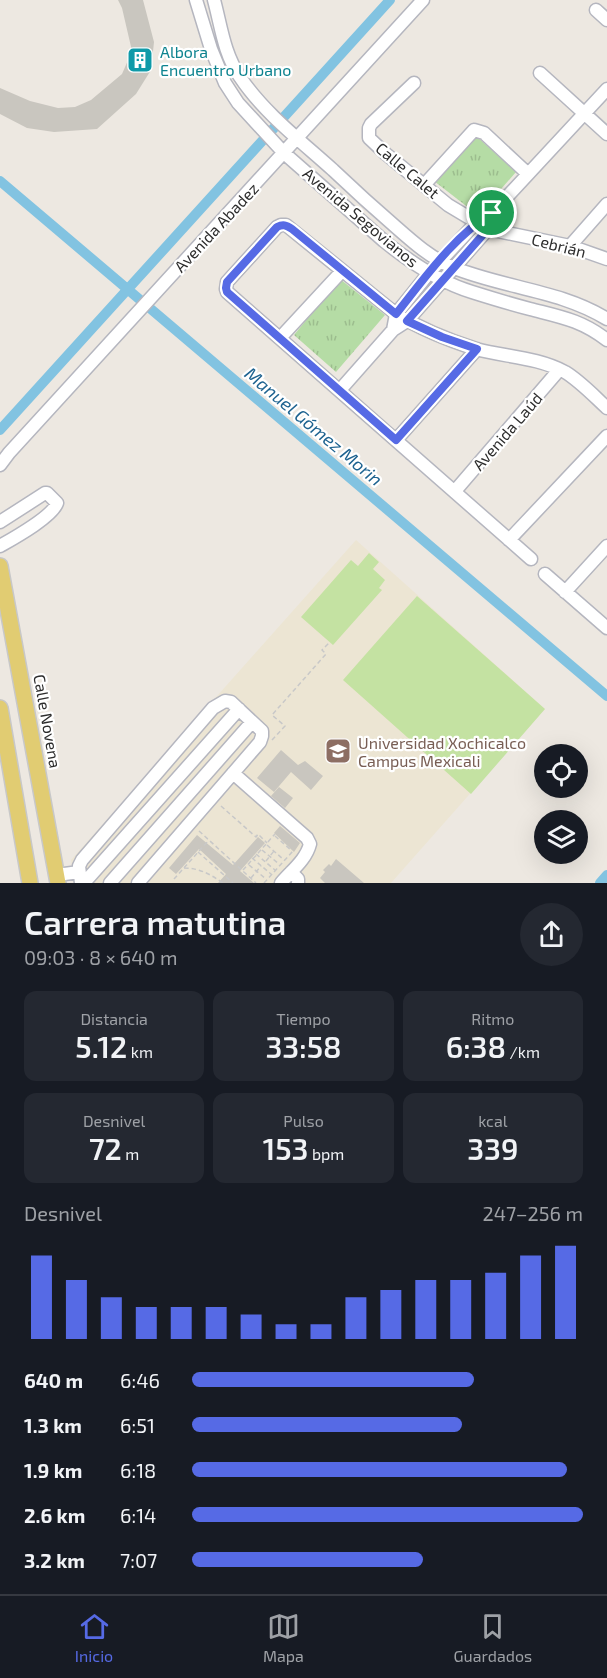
<!DOCTYPE html>
<html lang="es">
<head>
<meta charset="utf-8">
<style>
	body { margin:0; font-family:"Exo 2",sans-serif; background:#242831; color:#f1f3f6; height:100vh; display:flex; flex-direction:column; font-size:22px; white-space:nowrap }
	* { box-sizing:border-box; margin:0 }
	p { font-size:20px; color:#9ea1a6 }
	.icon { flex:none; width:33px; height:33px; fill:none; stroke:currentColor; stroke-width:2; stroke-linecap:round; stroke-linejoin:round }
	.map { position:relative; height:883px; overflow:hidden }
	.panel { display:flex; flex-direction:column; background:#171b24; flex:1 }
	.panel>* { flex:none }
	.controls { position:absolute; left:534px; top:744px; display:grid; gap:12px }
	.controls a { display:grid; place-items:center; width:54px; height:54px; border-radius:50%; background:#171b24; box-shadow:0 6px 24px #0002; font-size:30px }
	.pin { position:absolute; display:grid; place-items:center; width:51px; height:51px; color:#fff; margin:-26px; border:3px solid #fff; border-radius:50%; box-shadow:0 2px 6px #0007 }
	.round { display:grid; place-items:center; flex:none; width:63px; height:63px; border-radius:32px; background:#242831 }
	.summary { display:flex; align-items:center; justify-content:space-between; height:102px; padding:0 24px }
	h1 { font-size:33px; font-weight:600; line-height:45px }
	.stats { display:grid; grid-template-columns:repeat(3,1fr); gap:9px; height:102px; padding:6px 24px }
	.stats div { display:grid; align-content:center; border-radius:12px; background:#242831; text-align:center }
	.stats b { font-size:30px; font-weight:600 }
	.stats small { font-size:16px; font-weight:400 }
	.stats p { font-size:16px }
	.chart { height:168px; padding:12px 24px }
	.chart p { display:flex; justify-content:space-between }
	.chart svg { width:100%; height:108px; margin-top:6px; stroke:#566ae5; stroke-width:6 }
	ul { padding:0 24px; list-style:none; font-size:20px }
	li { display:grid; grid-template-columns:96px 72px 1fr; align-items:center; height:45px }
	li i { height:15px; border-radius:8px; background:#566ae5 }
	.menu { display:flex; justify-content:space-around; align-items:center; height:84px; border-top:2px solid #363941; background:#171b24; font-size:16px; color:#9ea1a6 }
	.menu a { display:grid; justify-items:center; gap:3px }
	.menu .current { color:#566ae5 }
	.map>svg:first-child { display:block }
	.education { fill:#ece5d3 }
	.grass { fill:url(#grass-tufts) }
	.pitch { fill:#c4e2a2 }
	.lines { fill:none; stroke-linecap:round; stroke-linejoin:round }
	.canal { stroke:#82c3e1; stroke-width:10 }
	.building { fill:#c9c6bf }
	.minor-casing { stroke:#b5b6bf; stroke-width:15 }
	.major-casing { stroke:#c8c8c8; stroke-width:18 }
	.path { stroke:#c8c8c8; stroke-width:1.5; stroke-dasharray:4.5 3; stroke-linecap:butt }
	.minor { stroke:#fff; stroke-width:12 }
	.major { stroke:#e1cc72; stroke-width:15 }
	.route-casing { stroke:#fff; stroke-width:12 }
	.route { stroke:#566ae5; stroke-width:8 }
	.labels { text-anchor:middle; dominant-baseline:central; stroke-width:4.5; stroke-linejoin:round; paint-order:stroke }
	.culture-label { font-size:16px; fill:#0d838f; stroke:#fff; text-anchor:start }
	.street-label { font-size:16px; fill:#2d2d2d; stroke:#fff }
	.education-label { font-size:16px; fill:#785e54; stroke:#fff; text-anchor:start }
	.water-label { font-size:18px; font-style:italic; fill:#1e6390; stroke:#fff }
</style>
</head>
<body>
<div class="map">
<svg width="607" height="883" viewBox="0 0 607 883">
	<defs>
		<pattern id="grass-tufts" width="24" height="20" patternUnits="userSpaceOnUse" patternTransform="scale(1.5)"><rect width="24" height="20" fill="#b5dca5"/><path d="M3 7l-1-3M5 7V3M7 7l1-3M15 17l-1-3M17 17v-4M19 17l1-3" fill="none" stroke="#9cbd8e"/></pattern>
	</defs>
	<rect width="100%" height="100%" fill="#ede8e1"/>
	<!-- education -->
	<path class="education" d="M356 540 545 709 391 883H75L71 860Z"/>
	<!-- grass -->
	<path class="grass" d="M474 134 516 172 481 212H474L434 181Z
		M340 279 385 315 336 372 294 335Z"/>
	<!-- pitch -->
	<path class="pitch" d="M369 553 379 562 373 569 385 580 379 588 382 590 333 645 301 617 351 560 358 566Z
		M417 596 545 709 471 794 343 680Z"/>
	<g class="lines">
		<!-- canal -->
		<path class="canal" d="M0 181 607 696
			M0 430 390 0
			M600 883 607 875"/>
	</g>
	<!-- building -->
	<path class="building" d="M118 0H143L154 42 151 70 136 94 97 129 54 132 27 128 0 114V88L30 101 58 108 75 107 91 100 122 74 132 51 122 8Z
		M281 750 298 765 305 761 323 776 311 790 291 772 274 792 257 778Z
		M279 787 293 798 285 808 271 796Z
		M280 826 300 843 294 852 274 833Z
		M197 835 233 865 258 837 265 843 240 871 254 883H218L226 874 199 849 176 874 169 868Z
		M336 859 364 883H325L320 878 325 872 323 870 329 864 331 866Z"/>
	<g class="lines">
		<!-- minor casing -->
		<g class="minor-casing">
			<path id="minor" d="M196 0 211 49 225 83 238 103 284 153 384 241C411 263 439 282 472 292 491 298 511 304 530 309 561 317 581 320 607 340
				M214 0C221 26 224 54 240 77 263 112 302 142 333 170 354 190 375 209 397 228 414 243 431 258 452 267 503 288 560 290 607 319
				M596 10 607 20
				M540 73 607 134
				M414 83 371 124 369 128V138L386 154 448 205 488 229 570 246 607 259
				M425 184 474 130 484 133 528 174
				M570 246 607 204
				M393 330 396 314 429 273 476 223 492 213 607 89
				M280 338 342 271
				M340 390 393 330 407 321 488 229 490 223
				M396 440 477 349
				M0 465 9 453 423 0
				M455 491 559 370
				M0 522 45 493H47L57 503C52 517 14 538 0 546
				M509 540 607 436
				M531 559 227 292 226 289 227 282 277 227 281 225H286L396 314C421 329 448 340 476 349 505 357 537 357 565 372 580 381 594 396 607 408
				M545 574 607 628
				M565 592 607 546
				M233 773 307 838 310 844C306 860 291 871 281 883
				M291 872 298 879V883
				M57 875 79 872
				M81 883 79 866 82 860 213 708 225 701 231 702 262 731V736L260 742 138 883
				M84 883 239 709
				M110 883 252 722"/>
		</g>
		<!-- major casing -->
		<g class="major-casing">
			<path id="major" d="M0 566 58 883
				M0 708 30 883"/>
		</g>
		<!-- path -->
		<path class="path" d="M272 740 285 726 272 715 326 654 322 650 330 642
			M221 806 256 837 258 834 267 843
			M199 831 256 883
			M275 836 291 850
			M267 845 284 860
			M262 850 279 864
			M198 852 233 883
			M256 854 275 870
			M252 858 271 874
			M266 861 274 851
			M249 865 266 879
			M184 868C199 868 210 874 223 883
			M243 870 275 834
			M251 878 261 866
			M174 879 209 840
			M264 883 293 851"/>
		<!-- minor -->
		<use href="#minor" class="minor"/>
		<!-- major -->
		<use href="#major" class="major"/>
	</g>
	<g class="lines">
		<!-- route casing -->
		<g class="route-casing">
			<path id="route" d="M492 213 488 229 407 321 442 337 477 349 396 440 227 292 226 288 227 282 277 227C283 224 286 225 292 229L396 314C424 279 454 236 492 213Z"/>
		</g>
		<!-- route -->
		<use href="#route" class="route"/>
	</g>
	<!-- icons -->
	<defs>
		<g id="building-square" transform="scale(1.35)"><rect x="-9" y="-9" width="18" height="18" rx="4" fill="#0f9aa8" stroke="#fff"/><path d="M-4-6H4V6H1V3H-1V6H-4ZM-2.5-4.3h1.7v1.8h-1.7ZM.8-4.3h1.7v1.8H.8ZM-2.5-1h1.7V.8h-1.7ZM.8-1h1.7V.8H.8Z" fill="#fff"/></g>
		<g id="university-square" transform="scale(1.35)"><rect x="-9" y="-9" width="18" height="18" rx="4" fill="#8d6e63" stroke="#fff"/><path d="M0-5L7-2L0 1L-7-2ZM-4 1L0 2.5L4 1V4Q0 6-4 4Z" fill="#fff"/></g>
	</defs>
	<g fill-rule="evenodd">
		<use href="#building-square" x="140" y="60"/>
		<use href="#university-square" x="338" y="751"/>
	</g>
	<g class="labels">
		<!-- culture labels -->
		<g class="culture-label">
			<text x="160" y="51">Albora<tspan x="160" dy="18">Encuentro Urbano</tspan></text>
		</g>
		<!-- street labels -->
		<g class="street-label">
			<text transform="translate(408 170) rotate(40)">Calle Calet</text>
			<text transform="translate(361 217) rotate(40)">Avenida Segovianos</text>
			<text transform="translate(216 227) rotate(-47)">Avenida Abadez</text>
			<text transform="translate(559 245) rotate(14)">Cebrián</text>
			<text transform="translate(507 431) rotate(-49)">Avenida Laúd</text>
			<text transform="translate(48 721) rotate(80)">Calle Novena</text>
		</g>
		<!-- education labels -->
		<g class="education-label">
			<text x="358" y="742">Universidad Xochicalco<tspan x="358" dy="18">Campus Mexicali</tspan></text>
		</g>
		<!-- water labels -->
		<g class="water-label">
			<text transform="translate(314 426) rotate(40)">Manuel Gómez Morin</text>
		</g>
	</g>
</svg>
<div class="controls">
<a><svg class="icon" aria-label="locate" viewBox="0 0 24 24"><circle cx="12" cy="12" r="6"/><path d="M12 2v4M12 18v4M2 12h4M18 12h4"/></svg></a>
<a><svg class="icon" aria-label="layers" viewBox="0 0 24 24"><path d="M12 4l9 5-9 5-9-5zM3 14l9 5 9-5"/></svg></a>
</div>
<div class="pin" style="left:492px;top:213px;background:#1e9e55"><svg class="icon" aria-label="arrive" viewBox="0 0 24 24"><path d="M6 21V4h12l-3 4 3 4H6"/></svg></div>
</div>
<section class="panel">
<div class="summary"><div><h1>Carrera matutina</h1><p>09:03 · 8 × 640 m</p></div><a class="round"><svg class="icon" aria-label="share" viewBox="0 0 24 24"><path d="M12 15V3M7 8l5-5 5 5M5 13v7h14v-7"/></svg></a></div>
<div class="stats">
<div><p>Distancia</p><b>5.12<small> km</small></b></div>
<div><p>Tiempo</p><b>33:58</b></div>
<div><p>Ritmo</p><b>6:38<small> /km</small></b></div>
</div>
<div class="stats">
<div><p>Desnivel</p><b>72<small> m</small></b></div>
<div><p>Pulso</p><b>153<small> bpm</small></b></div>
<div><p>kcal</p><b>339</b></div>
</div>
<div class="chart"><p><span>Desnivel</span>247–256 m</p>
<svg viewBox="0 0 160 44" preserveAspectRatio="none"><path d="M5 44V10M15 44V20M25 44V27M35 44V31M45 44V31M55 44V31M65 44V34M75 44V38M85 44V38M95 44V27M105 44V24M115 44V20M125 44V20M135 44V17M145 44V10M155 44V6"/></svg>
</div>
<ul>
<li><b>640 m</b>6:46<i style="width:72%"></i></li>
<li><b>1.3 km</b>6:51<i style="width:69%"></i></li>
<li><b>1.9 km</b>6:18<i style="width:96%"></i></li>
<li><b>2.6 km</b>6:14<i style="width:100%"></i></li>
<li><b>3.2 km</b>7:07<i style="width:59%"></i></li>
</ul>
</section>
<nav class="menu">
<a class="current"><svg class="icon" aria-label="home" viewBox="0 0 24 24"><path d="M3 11l9-7 9 7M6 9v11h12V9"/></svg>Inicio</a>
<a><svg class="icon" aria-label="map" viewBox="0 0 24 24"><path d="M3 6l6-2 6 2 6-2v14l-6 2-6-2-6 2zM9 4v14M15 6v14"/></svg>Mapa</a>
<a><svg class="icon" aria-label="saved" viewBox="0 0 24 24"><path d="M7 4h10v16l-5-4-5 4z"/></svg>Guardados</a>
</nav>
</body>
</html>
